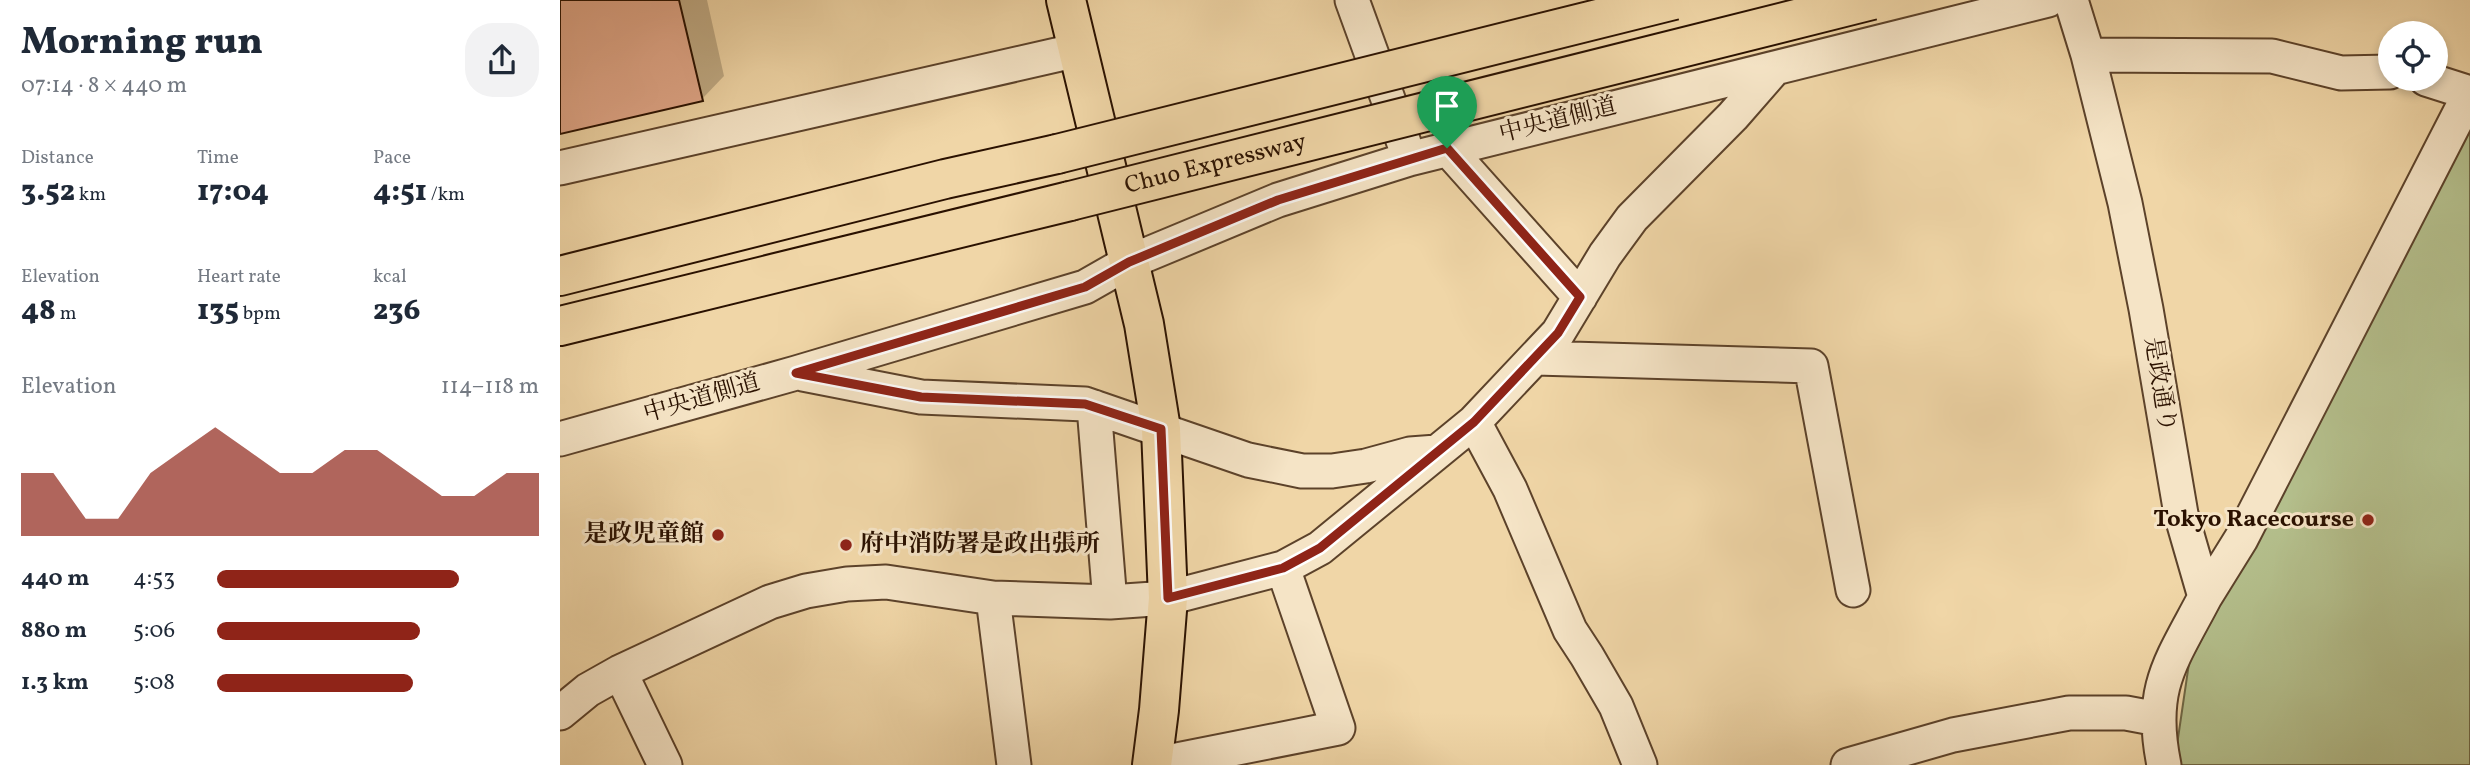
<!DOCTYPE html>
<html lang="en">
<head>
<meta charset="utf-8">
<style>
	body { margin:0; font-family:Vollkorn,"Noto Serif JP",serif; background:#f2f2f3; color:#1f2937; height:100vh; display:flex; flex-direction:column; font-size:26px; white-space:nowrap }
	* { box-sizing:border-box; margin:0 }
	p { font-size:23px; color:#747a83 }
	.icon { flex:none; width:38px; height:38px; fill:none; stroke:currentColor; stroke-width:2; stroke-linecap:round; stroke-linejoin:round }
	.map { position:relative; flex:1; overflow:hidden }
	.panel { display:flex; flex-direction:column; background:#fff; width:560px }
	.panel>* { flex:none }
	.fabs { position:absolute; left:1818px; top:21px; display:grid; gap:14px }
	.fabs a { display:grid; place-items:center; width:70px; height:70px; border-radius:50%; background:#fff; box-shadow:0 4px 10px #0003; font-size:35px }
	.pin { position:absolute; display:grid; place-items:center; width:60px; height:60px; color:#fff; margin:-72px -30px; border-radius:50% 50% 50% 0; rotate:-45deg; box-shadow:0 0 7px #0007 }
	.pin .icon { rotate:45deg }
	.round { display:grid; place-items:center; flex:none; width:74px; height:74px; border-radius:28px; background:#f2f2f3 }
	.summary { display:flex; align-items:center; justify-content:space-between; height:119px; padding:0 21px }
	h1 { font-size:38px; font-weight:800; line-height:52px }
	.metrics { display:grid; grid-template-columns:repeat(3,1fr); gap:10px; height:119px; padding:7px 21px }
	.metrics div { display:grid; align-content:center }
	.metrics b { font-size:30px; font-weight:800 }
	.metrics small { font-size:19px; font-weight:400 }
	.metrics p { font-size:19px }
	.chart { height:196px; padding:14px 21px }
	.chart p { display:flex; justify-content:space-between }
	.chart svg { width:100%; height:126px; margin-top:7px; fill:#8f2418; opacity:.7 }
	ul { padding:0 21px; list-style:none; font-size:23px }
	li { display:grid; grid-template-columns:112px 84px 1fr; align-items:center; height:52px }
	li i { height:18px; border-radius:9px; background:#8f2418 }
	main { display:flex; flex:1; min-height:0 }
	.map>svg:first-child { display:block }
	.pitch { fill:#b4bf8c; stroke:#6f6846; stroke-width:2 }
	.shadow { fill:#0003 }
	.building { fill:#e2a88a; stroke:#2a1100; stroke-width:2 }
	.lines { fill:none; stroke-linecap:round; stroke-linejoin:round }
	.minor-casing { stroke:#5c422a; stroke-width:37 }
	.major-casing { stroke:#2a1100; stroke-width:42 }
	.highway-casing { stroke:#2a1100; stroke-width:42 }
	.minor { stroke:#f5e4c6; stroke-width:33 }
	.major { stroke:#f0d6a7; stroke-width:38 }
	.highway { stroke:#f0d6a7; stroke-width:38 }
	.highway-bridge-casing { stroke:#2a1100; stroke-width:42; stroke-linecap:butt }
	.highway-bridge { stroke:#f0d6a7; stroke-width:38 }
	.route-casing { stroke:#fff; stroke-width:14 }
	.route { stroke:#8f2418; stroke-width:9 }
	.poi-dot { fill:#8f2418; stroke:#f5e4c6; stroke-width:2.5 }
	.labels { text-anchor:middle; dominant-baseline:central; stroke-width:6; stroke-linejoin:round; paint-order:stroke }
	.street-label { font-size:24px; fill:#2a1100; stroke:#f5e4c6 }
	.poi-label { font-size:24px; font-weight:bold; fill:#2a1100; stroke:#f5e4c6; text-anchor:end }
</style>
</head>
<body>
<main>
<section class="panel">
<div class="summary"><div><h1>Morning run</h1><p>07:14 · 8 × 440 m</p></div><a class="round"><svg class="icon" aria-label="share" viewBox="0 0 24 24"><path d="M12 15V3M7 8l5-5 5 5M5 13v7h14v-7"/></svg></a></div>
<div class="metrics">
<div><p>Distance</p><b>3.52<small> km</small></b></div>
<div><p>Time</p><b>17:04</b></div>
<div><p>Pace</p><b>4:51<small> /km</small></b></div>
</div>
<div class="metrics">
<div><p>Elevation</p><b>48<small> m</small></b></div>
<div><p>Heart rate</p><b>135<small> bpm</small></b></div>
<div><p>kcal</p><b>236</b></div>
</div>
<div class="chart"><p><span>Elevation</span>114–118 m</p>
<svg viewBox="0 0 160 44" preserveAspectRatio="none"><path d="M0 44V22L10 22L20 38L30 38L40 22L50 14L60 6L70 14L80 22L90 22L100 14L110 14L120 22L130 30L140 30L150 22L160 22V44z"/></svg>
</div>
<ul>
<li><b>440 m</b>4:53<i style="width:75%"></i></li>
<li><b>880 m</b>5:06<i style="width:63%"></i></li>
<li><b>1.3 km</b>5:08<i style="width:61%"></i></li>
</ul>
</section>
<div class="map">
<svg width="1910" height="765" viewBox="0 0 1910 765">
	<rect width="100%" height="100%" fill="#f0d6a7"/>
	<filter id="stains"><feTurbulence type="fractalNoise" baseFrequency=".00286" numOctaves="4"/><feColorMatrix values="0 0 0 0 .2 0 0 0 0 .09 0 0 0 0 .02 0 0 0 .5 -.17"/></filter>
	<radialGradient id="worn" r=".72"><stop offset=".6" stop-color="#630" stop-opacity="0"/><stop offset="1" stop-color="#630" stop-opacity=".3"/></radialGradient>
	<!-- pitch -->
	<path class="pitch" d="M1910 118V765H1621L1617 745 1629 663 1782 376Z"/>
	<!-- shadow -->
	<path class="shadow" d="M0 0H147L164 76 142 99 0 132Z"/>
	<!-- building -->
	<path class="building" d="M0 0H119L143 101 0 134Z"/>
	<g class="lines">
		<!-- minor casing -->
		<g class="minor-casing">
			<path id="minor" d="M792 0 844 143
				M1511 0 1528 55 1565 203 1586 309 1621 514 1645 597C1611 662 1588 688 1604 765
				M1528 55 1712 56 1781 73 1830 72
				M1866 79 1910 93
				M887 148 1020 297
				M0 168 518 50
				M976 358 1251 366 1293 590
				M243 374 361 397 525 404 688 460 742 471H772L806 466 850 454 877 452
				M534 407 550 602
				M914 422 950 489 1010 630 1027 656 1056 706 1080 765
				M0 439 236 373 525 287 569 262 718 200 849 159 1488 0
				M1645 597 1681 539 1910 93
				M433 598 454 765
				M60 672 105 765
				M0 713 28 690 60 672 210 602 246 591 287 584 326 582 433 598 550 602 608 598 723 568 760 548 914 422 998 333 1045 255 1072 218 1173 116 1214 69
				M592 765 778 728 723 568
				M1288 765 1393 735 1509 713H1566L1598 719"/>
		</g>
		<!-- major casing -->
		<g class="major-casing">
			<path id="major" d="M506 0 584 324 601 429 608 598 599 710 592 765"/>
		</g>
		<!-- highway casing -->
		<g class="highway-casing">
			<path id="highway" d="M0 276 385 179 497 154
				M0 326 510 201"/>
		</g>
		<!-- minor -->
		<use href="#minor" class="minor"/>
		<!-- major -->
		<use href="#major" class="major"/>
		<!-- highway -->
		<use href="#highway" class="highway"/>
		<!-- highway-bridge casing -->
		<g class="highway-bridge-casing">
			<g id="highway-bridge">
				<path d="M497 154 1114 0"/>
				<path id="s1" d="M510 201 1312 0"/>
			</g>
		</g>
		<!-- highway-bridge -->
		<use href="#highway-bridge" class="highway-bridge"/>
	</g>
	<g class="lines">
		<!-- route casing -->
		<g class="route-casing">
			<path id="route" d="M887 148 1020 297 998 333 914 422 760 548 723 568 608 598 601 429 525 404 361 397 236 373 525 287 569 262 718 200Z"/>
		</g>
		<!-- route -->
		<use href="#route" class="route"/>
	</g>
	<!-- markers -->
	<g class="poi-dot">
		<circle cx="1808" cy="520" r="7"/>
		<circle cx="158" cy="535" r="7"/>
		<circle cx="286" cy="545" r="7"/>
	</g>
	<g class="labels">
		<!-- street labels -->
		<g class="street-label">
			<text transform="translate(998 121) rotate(-14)">中央道側道</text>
			<text stroke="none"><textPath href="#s1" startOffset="150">Chuo Expressway</textPath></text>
			<text transform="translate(1599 385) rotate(81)">是政通り</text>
			<text transform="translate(142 399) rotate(-16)">中央道側道</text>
		</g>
		<!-- poi labels -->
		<g class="poi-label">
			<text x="1794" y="520">Tokyo Racecourse</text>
			<text x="144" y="535">是政児童館</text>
			<text x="300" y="545" text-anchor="start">府中消防署是政出張所</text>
		</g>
	</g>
	<rect width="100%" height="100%" filter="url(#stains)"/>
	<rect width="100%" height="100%" fill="url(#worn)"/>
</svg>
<div class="fabs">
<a><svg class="icon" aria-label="locate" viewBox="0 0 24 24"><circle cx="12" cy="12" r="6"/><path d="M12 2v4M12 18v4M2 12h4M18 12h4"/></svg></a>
</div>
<div class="pin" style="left:887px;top:148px;background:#1e9e55"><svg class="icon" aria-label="arrive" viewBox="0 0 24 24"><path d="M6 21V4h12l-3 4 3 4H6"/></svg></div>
</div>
</main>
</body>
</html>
